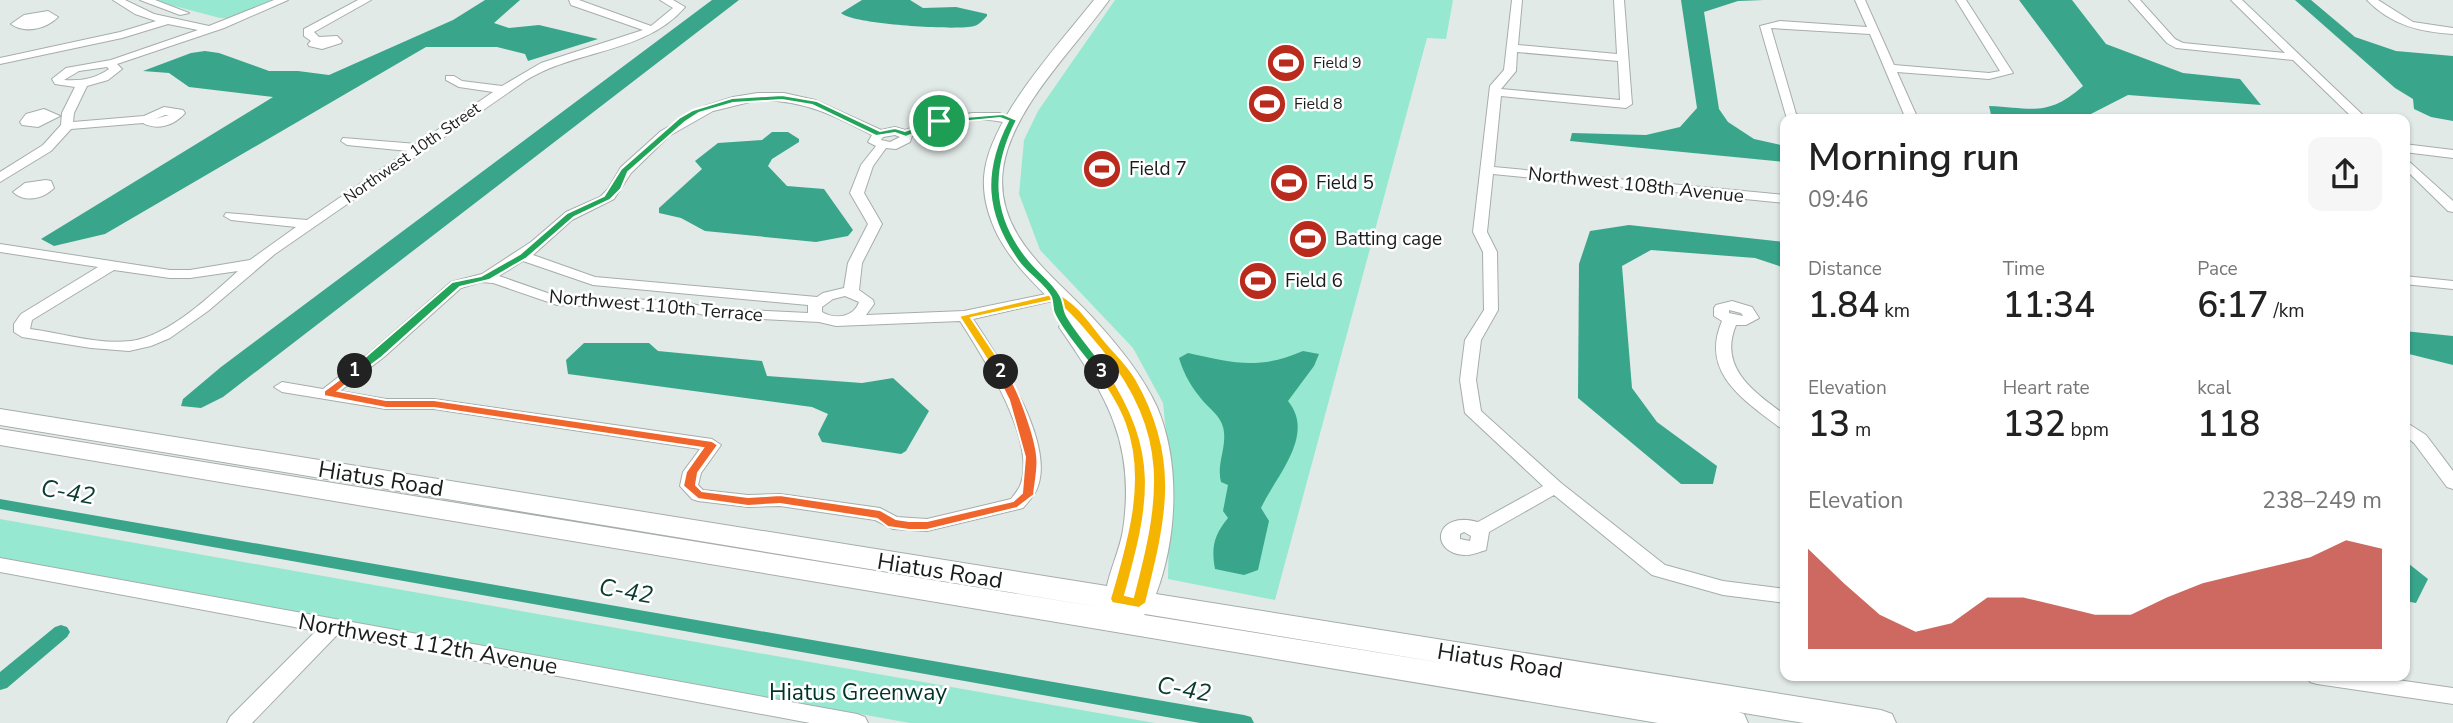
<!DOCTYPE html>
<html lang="en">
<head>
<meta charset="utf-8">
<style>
	body { margin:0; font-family:"Nunito Sans",sans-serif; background:#f6f6f6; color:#222; height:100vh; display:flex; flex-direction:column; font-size:26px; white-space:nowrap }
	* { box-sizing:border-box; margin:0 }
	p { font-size:23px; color:#767676 }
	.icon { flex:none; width:38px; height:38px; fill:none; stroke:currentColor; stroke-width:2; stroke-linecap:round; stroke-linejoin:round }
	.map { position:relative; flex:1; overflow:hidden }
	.side { position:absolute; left:1780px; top:114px; width:630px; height:567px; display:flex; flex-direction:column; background:#fff; border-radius:14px; box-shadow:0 2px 5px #0004 }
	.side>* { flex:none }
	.pin { position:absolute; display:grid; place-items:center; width:60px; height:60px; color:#fff; margin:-30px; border:4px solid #fff; border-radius:50%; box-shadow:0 2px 7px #0007 }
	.km { position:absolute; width:35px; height:35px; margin:-18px; border-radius:50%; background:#222; color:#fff; font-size:19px; line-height:35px; text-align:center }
	.round { display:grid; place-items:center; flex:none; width:74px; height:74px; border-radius:14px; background:#f6f6f6 }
	.headline { display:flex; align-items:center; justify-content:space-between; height:119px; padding:0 28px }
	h1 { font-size:38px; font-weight:600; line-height:52px }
	.metrics { display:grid; grid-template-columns:repeat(3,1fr); gap:10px; height:119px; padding:7px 28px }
	.metrics div { display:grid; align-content:center }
	.metrics b { font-size:35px; font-weight:600 }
	.metrics small { font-size:19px; font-weight:400 }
	.metrics p { font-size:19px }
	.chart { height:196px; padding:14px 28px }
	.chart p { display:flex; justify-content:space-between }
	.chart svg { width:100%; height:126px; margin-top:7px; fill:#b82b1d; opacity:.7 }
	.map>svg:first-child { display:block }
	.green { fill:#96e9d0 }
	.water { fill:#39a68b }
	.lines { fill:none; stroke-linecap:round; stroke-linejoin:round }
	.canal { fill:#39a68b; fill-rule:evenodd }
	.street-casing { stroke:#a6adab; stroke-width:2 }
	.secondary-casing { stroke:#a6adab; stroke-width:2 }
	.street { fill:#fff; fill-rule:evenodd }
	.secondary { fill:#fff; fill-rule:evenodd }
	.split-1 { fill:#22a559; stroke:#fff; stroke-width:2 }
	.split-2 { fill:#f0652b; stroke:#fff; stroke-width:2 }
	.split-3 { fill:#f5b400; stroke:#fff; stroke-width:2 }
	.split-4 { fill:#22a559; stroke:#fff; stroke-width:2 }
	.labels { text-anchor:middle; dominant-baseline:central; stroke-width:5; stroke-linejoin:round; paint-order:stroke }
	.far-poi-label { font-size:16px; fill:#1a1d1c; stroke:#fff; text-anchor:start }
	.far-street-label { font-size:16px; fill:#1a1d1c; stroke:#fff }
	.poi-label { font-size:19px; fill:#1a1d1c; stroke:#fff; text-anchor:start }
	.street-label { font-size:19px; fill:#1a1d1c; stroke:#fff }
	.near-street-label { font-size:23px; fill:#1a1d1c; stroke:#fff }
	.near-park-label { font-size:23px; fill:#013429; stroke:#fff }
	.near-water-label { font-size:24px; font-style:italic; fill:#093a2f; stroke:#fff }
</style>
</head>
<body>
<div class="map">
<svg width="2453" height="723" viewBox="0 0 2453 723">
	<rect width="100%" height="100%" fill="#e2eae7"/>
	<!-- green -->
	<path class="green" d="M151 0H275L233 18H220Z
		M1115 0H1453L1446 39 1427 38 1275 600 1168 579 1170 471 1163 403 1133 348 1040 250 1019 194 1024 140 1038 111Z
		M0 519 1155 723H910L0 558Z"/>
	<!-- water -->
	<path class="water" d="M485 0H520L494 23 509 28 539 25 598 39 528 61 525 54 497 47H426L105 234 54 246 41 239 273 97 189 87 169 73 143 71 191 53 205 51 219 53 269 71H298L329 75 453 20Z
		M712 0H739L223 397 201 408 181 406 183 399 221 367Z
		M862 0H910L923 8 956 7 987 14V16C984 19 979 25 974 26 958 31 851 24 841 13Z
		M1681 0H1764L1738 1 1704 12 1719 109 1728 122 1754 139 1785 146V162L1570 141 1572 133 1646 135 1680 127 1697 108Z
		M2019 0H2072L2106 44 2183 73 2240 79 2261 105 2128 95 2087 116 2090 119H1992L1989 106C2033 108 2048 117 2083 86Z
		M2295 0H2311L2355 37 2396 51 2453 56V121L2431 117 2414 109 2413 99 2395 88Z
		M772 132H788L799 139V142L772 159 768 166 787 186 824 189 853 230 848 236 816 242 705 231 681 218 659 213V208L702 169 695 161 718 143 762 140Z
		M1629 225 1785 242V268L1755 258 1651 250 1622 266 1632 388 1657 422 1717 466 1713 484H1681L1578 398 1579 264 1590 231Z
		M2404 331 2453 336V365L2405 353Z
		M584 343H649L658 351 762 361 767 376 862 383 893 378 929 411 906 451 901 454 822 442 818 434 828 414 812 407 568 374 566 360Z
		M1303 351 1319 354 1314 366 1288 401C1316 435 1276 476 1261 508L1269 521 1258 570 1244 575 1215 569C1211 547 1214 535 1228 518L1223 511 1228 485 1221 482C1216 463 1228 446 1223 427 1220 416 1211 410 1203 401 1192 388 1184 375 1179 358L1188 353C1233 363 1259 370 1303 351Z
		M2404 560 2428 579 2416 603 2405 601Z"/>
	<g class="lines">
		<!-- canal -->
		<path class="canal" d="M0 499 1244 715 1251 717 1254 723H1200L0 509Z
			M61 625 67 627 70 632 67 637 7 688 0 690V672L55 627Z"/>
		<!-- street casing -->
		<g class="street-casing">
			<path id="street" d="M113 0H125L154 14 209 26 274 0H288L224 28 117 64 122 69 108 80 87 86 74 113 73 122 144 116 164 107 183 110 185 113C175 125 157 131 143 123L71 129 51 151 0 182V172L43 145 61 125 62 113 75 87 55 84 52 79 66 68 111 60 198 30 168 24 122 38 0 64V58L120 32 156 21 135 14ZM107 67 109 69C95 79 81 81 64 80L79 71ZM165 115H169L155 119Z
				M140 0H155L189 13 180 15Z
				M358 0H371L314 32 319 37 337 36 342 41 341 43 322 49 309 46 308 44 311 41 304 36V29Z
				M569 0H579L651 26 673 8 660 0H673L685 7C645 54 575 49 525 81L275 254 208 311 170 338 151 346 129 351 91 348 22 337 14 332V324L21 314 98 267 0 252V244L170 270H190L250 260 296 227 231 220 224 216 226 213 307 220 408 151 347 145 341 141 343 138 417 144 493 92 459 87 446 80V76H454L462 81 502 86 541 63 643 30 571 5ZM114 270 170 278H190L238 271C211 295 169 336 131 341 98 345 62 333 30 329L32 320Z
				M1512 0H1522L1518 45 1617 54 1614 0H1624L1632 104 1626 108 1501 96 1494 167 1785 195V203L1493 174 1487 232 1497 252 1498 310 1481 340 1476 380 1481 411 1561 483 1665 565 1723 581 1785 589V603L1723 595 1652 575 1554 495 1489 532 1486 550C1479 552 1470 556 1464 555 1429 553 1434 510 1478 522L1543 486 1465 413 1460 380 1465 340 1484 310 1483 252 1473 232 1490 86 1504 70ZM1517 52 1618 61 1620 100 1501 89 1516 71ZM1464 532 1471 536 1470 541 1460 539V534Z
				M1855 0H1865L1894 65 1989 73 2000 71 1956 0H1966L2013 73 1989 79 1897 72 1918 119H1906L1870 34 1771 28 1796 114 1807 119H1787L1760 26 1780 21 1867 27Z
				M2129 0H2140L2175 39 2183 43 2285 53 2231 0H2242L2367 119H2354L2293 60 2176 48 2167 43Z
				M2367 0H2378L2413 22 2453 28V34C2420 32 2391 25 2367 0Z
				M48 11 58 17C46 29 25 34 11 24L24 15Z
				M758 93H784L815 100 881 130 895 127 905 130 941 119 972 113H999L1019 120C1011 126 998 120 988 120 961 119 936 127 912 136L910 142 896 149 886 148 873 166 864 193 882 224 862 263 859 290 873 300 874 304 866 315 964 311 1056 292 1061 293 1063 296 1061 299 973 319C998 357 1054 439 1038 486 1036 494 1028 502 1023 508L927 531 893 529 875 520 780 506 748 507 698 501 692 499 680 486 683 472 700 449 434 409H386L282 392 274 387 282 382 323 389 372 351 451 282 482 274 531 242 566 212 600 197 608 189 621 167 661 131 705 106 733 97ZM758 100C805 101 832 114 872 135L868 142 876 146 861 165 850 193 868 224 848 263 844 288 823 293 817 297 595 277 533 255 572 220 614 199 631 173 669 136 713 111ZM895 135 900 137 890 142 881 140 883 137ZM523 261 593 285 808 305V313L708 308 681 301 559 297 499 276ZM481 282 493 283 557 305 681 309 708 316 819 322 836 326 960 321C983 357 1038 442 1020 486 1018 490 1014 495 1011 499L927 519 897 517 880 508 780 494 748 495 703 490 698 485 701 473 721 445 712 439 434 399H386L340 391 384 357 461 288ZM845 296 859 302C854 317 836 320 822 312V307L833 299Z
				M44 109 60 116 38 127 22 125 20 122 26 114Z
				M2404 144 2453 150V158L2404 152Z
				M2404 157 2453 201V212L2448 211 2404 168Z
				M46 180 51 181 54 188C43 199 25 203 13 192L25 183Z
				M2404 276 2453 281V289L2404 284Z
				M1732 301 1752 307 1759 318 1746 325H1736C1718 368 1754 392 1785 415V428L1779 427C1742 399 1700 372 1722 321L1714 316V308L1716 305ZM1729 310 1741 313 1743 316 1729 313Z
				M2404 421 2426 435 2453 471V489L2447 487 2414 443 2404 435Z
				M0 558 857 714 865 717 868 723H810L337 635 252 723H227L230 717 316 631 0 572Z
				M2307 676H2370L2453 688V704L2317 684 2310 682Z"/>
		</g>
		<!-- secondary casing -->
		<g class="secondary-casing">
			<path id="secondary" d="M1094 0H1109C1075 48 1011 109 1003 169 994 235 1053 275 1092 317 1117 344 1142 374 1157 407 1181 463 1177 539 1156 594L1881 710 1892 714 1896 723H1804L1738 712 1744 714 1748 723H1658L0 445V429L1105 608 0 425V409L1107 586C1111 567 1120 549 1123 530 1136 443 1106 395 1059 327L1062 322 1071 321C1045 293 1017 271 998 236 988 216 981 192 985 169 994 114 1060 43 1094 0ZM1145 614 1456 665 1144 615Z"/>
		</g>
		<!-- street -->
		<use href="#street" class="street"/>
		<!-- secondary -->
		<use href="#secondary" class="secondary"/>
	</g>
	<!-- split-1 -->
	<path class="split-1" d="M782 95 817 101 880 131 895 128 905 131 936 120 943 121 906 137 895 133 876 136 812 105 782 100 733 103 699 113 685 122 628 172 621 189 610 200 574 217 527 258 489 280 460 287 382 357 359 374 349 371 452 282 481 276 520 254 567 213 604 196 621 169 679 118 693 110 732 98Z"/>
	<!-- split-2 -->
	<path class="split-2" d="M355 368 359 369V374L338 391 386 400H434L712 441 718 445 698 473 696 485 702 491 748 497 780 495 880 510 896 519 909 521H927L1013 501 1022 493 1025 457 1009 400 995 372 1001 369C1016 375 1035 438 1037 455 1039 468 1035 483 1034 495L1017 508 927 530H909L888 527 877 519 780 504 748 506 698 499 683 486 686 472 703 448 434 408H386L324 396V391Z"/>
	<!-- split-3 -->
	<path class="split-3" d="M1056 293C1077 301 1091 324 1105 341 1115 353 1128 365 1136 379 1182 459 1167 519 1146 603L1139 608 1112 603 1110 599C1126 544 1146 481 1125 424 1118 405 1107 389 1096 372L1106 369C1162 453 1150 504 1125 595L1133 597C1159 498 1170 435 1101 350 1086 332 1072 314 1054 300L971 318 1007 372 1001 376 997 375 959 316Z"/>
	<!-- split-4 -->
	<path class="split-4" d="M1003 114 1017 120C992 169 992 214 1028 259 1037 271 1053 282 1060 295 1064 301 1063 309 1067 316 1078 335 1095 353 1108 372L1106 374H1098C1085 357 1062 332 1054 313 1052 308 1053 302 1051 297 1044 284 1027 274 1018 261 984 214 982 171 1008 121L1000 118 939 124 934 121 939 119Z"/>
	<!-- icons -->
	<defs>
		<g id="stadium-disc" transform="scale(2.0125)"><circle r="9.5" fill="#b82b1d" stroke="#fff"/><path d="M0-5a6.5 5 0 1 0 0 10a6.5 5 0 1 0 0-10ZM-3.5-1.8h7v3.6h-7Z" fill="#fff"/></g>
	</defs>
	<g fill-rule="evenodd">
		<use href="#stadium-disc" x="1286" y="63"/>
		<use href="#stadium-disc" x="1267" y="104"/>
		<use href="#stadium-disc" x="1102" y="169"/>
		<use href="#stadium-disc" x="1289" y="183"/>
		<use href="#stadium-disc" x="1308" y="239"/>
		<use href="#stadium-disc" x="1258" y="281"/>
	</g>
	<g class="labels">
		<!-- far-poi labels -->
		<g class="far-poi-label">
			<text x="1313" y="63">Field 9</text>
			<text x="1294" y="104">Field 8</text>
		</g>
		<!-- far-street labels -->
		<g class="far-street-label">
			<text transform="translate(412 153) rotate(-35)">Northwest 10th Street</text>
		</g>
		<!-- poi labels -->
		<g class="poi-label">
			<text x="1129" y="169">Field 7</text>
			<text x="1316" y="183">Field 5</text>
			<text x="1335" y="239">Batting cage</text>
			<text x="1285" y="281">Field 6</text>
		</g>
		<!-- street labels -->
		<g class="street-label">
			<text transform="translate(1636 185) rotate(6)">Northwest 108th Avenue</text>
			<text transform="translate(656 306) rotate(5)">Northwest 110th Terrace</text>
		</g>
		<!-- near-street labels -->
		<g class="near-street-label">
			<text transform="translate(381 479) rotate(9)">Hiatus Road</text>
			<text transform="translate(940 571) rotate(9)">Hiatus Road</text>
			<text transform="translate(428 644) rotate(10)">Northwest 112th Avenue</text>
			<text transform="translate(1500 661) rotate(9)">Hiatus Road</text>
		</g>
		<!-- near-park labels -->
		<g class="near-park-label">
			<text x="858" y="692">Hiatus Greenway</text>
		</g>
		<!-- near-water labels -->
		<g class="near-water-label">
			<text transform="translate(68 492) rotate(10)">C-42</text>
			<text transform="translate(626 591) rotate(10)">C-42</text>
			<text transform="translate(1184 689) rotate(10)">C-42</text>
		</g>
	</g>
</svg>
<div class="pin" style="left:939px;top:121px;background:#1e9e55"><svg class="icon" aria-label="arrive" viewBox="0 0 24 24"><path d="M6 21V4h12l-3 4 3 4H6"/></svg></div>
<b class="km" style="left:355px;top:371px">1</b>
<b class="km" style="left:1001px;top:372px">2</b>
<b class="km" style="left:1102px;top:372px">3</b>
<section class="side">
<div class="headline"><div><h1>Morning run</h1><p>09:46</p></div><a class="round"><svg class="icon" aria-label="share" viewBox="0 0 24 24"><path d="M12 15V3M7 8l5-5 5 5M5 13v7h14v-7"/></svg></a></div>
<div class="metrics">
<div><p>Distance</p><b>1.84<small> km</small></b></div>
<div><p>Time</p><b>11:34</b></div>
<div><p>Pace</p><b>6:17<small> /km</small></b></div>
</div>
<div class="metrics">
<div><p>Elevation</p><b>13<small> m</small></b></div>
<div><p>Heart rate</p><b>132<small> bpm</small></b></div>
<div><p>kcal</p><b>118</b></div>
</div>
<div class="chart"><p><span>Elevation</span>238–249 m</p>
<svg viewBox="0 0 160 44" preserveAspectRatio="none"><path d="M0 44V9L10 21L20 32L30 38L40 35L50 26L60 26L70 29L80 32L90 32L100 26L110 21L120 18L130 15L140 12L150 6L160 9V44z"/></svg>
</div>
</section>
</div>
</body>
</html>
